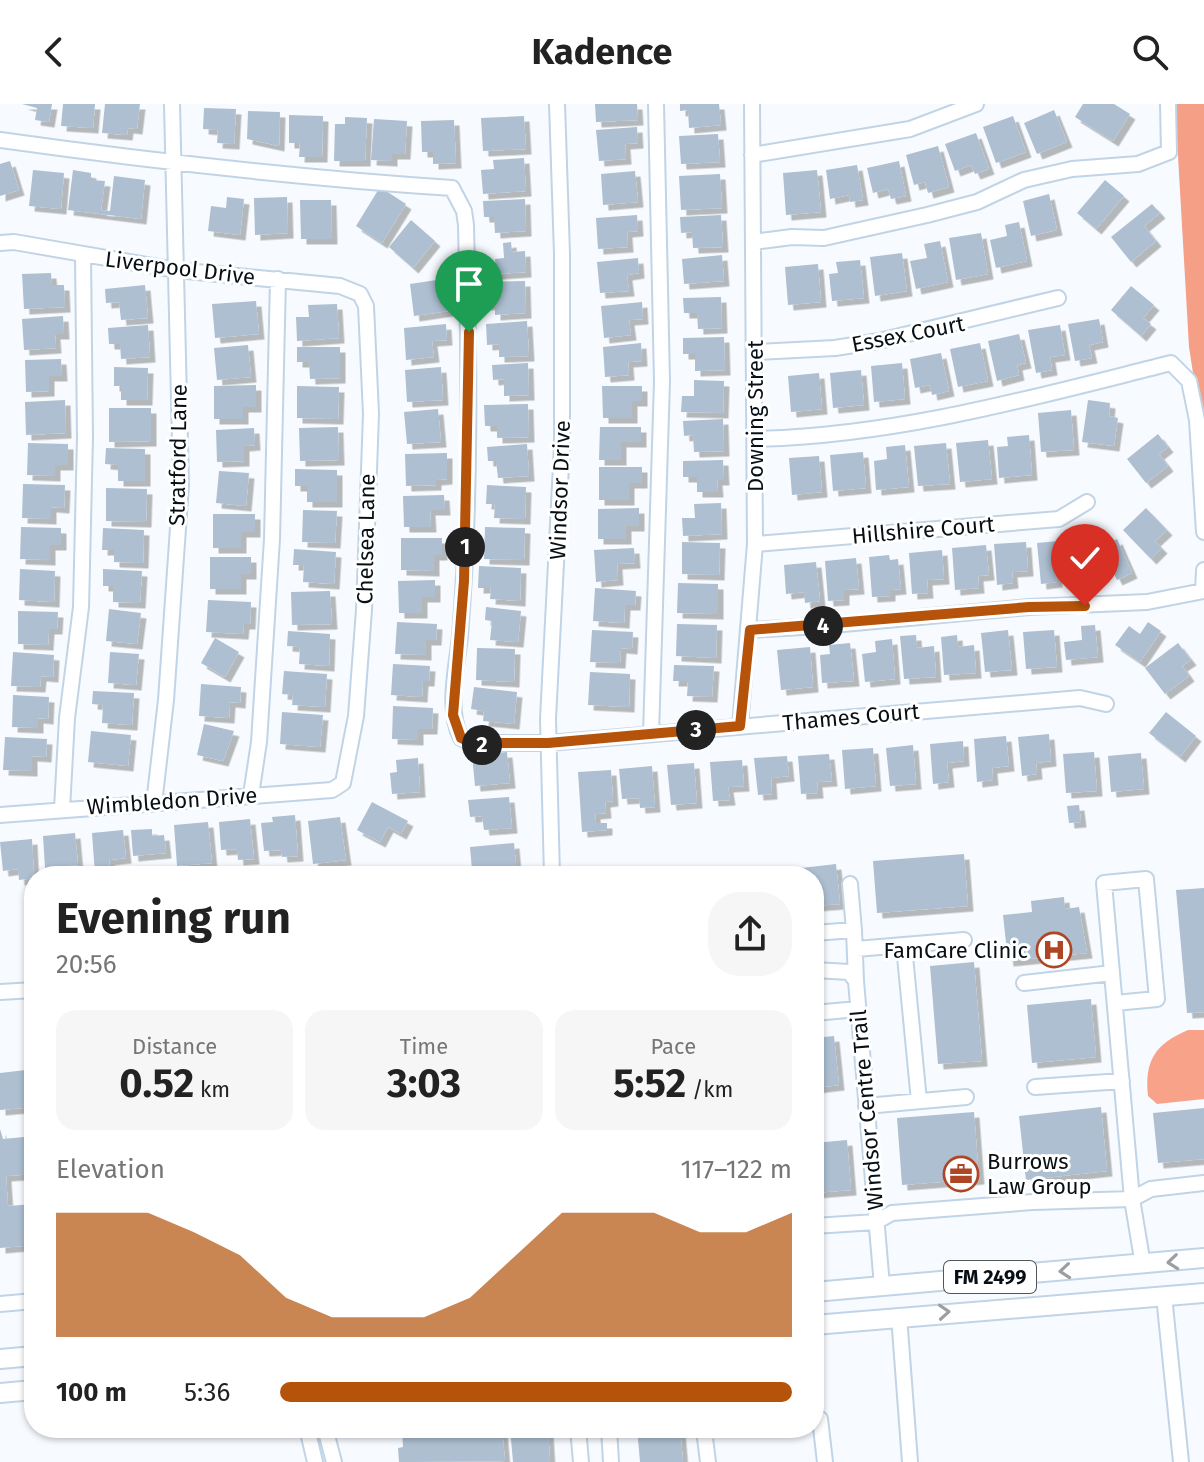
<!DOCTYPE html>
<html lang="en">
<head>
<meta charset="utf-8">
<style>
	body { margin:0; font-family:"Fira Sans",sans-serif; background:#f6f6f6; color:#222; height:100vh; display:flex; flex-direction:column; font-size:30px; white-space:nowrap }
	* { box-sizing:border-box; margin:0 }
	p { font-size:26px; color:#767676 }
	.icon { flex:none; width:44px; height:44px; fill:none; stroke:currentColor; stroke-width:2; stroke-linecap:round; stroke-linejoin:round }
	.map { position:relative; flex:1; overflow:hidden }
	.panel { position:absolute; left:24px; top:762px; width:800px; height:572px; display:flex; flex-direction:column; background:#fff; border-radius:32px; box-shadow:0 2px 6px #0004 }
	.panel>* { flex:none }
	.pin { position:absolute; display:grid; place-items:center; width:68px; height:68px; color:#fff; margin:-82px -34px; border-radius:50% 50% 50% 0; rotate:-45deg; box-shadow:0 0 8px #0007 }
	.pin .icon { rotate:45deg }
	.km { position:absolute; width:40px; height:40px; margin:-20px; border-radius:50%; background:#222; color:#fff; font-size:22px; line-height:40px; text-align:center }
	.round { display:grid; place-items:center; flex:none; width:84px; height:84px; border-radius:32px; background:#f6f6f6 }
	.overview { display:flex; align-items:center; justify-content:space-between; height:136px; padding:0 32px }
	h1 { font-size:44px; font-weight:700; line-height:60px }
	.stats { display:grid; grid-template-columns:repeat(3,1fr); gap:12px; height:136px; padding:8px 32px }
	.stats div { display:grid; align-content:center; border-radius:20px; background:#f6f6f6; text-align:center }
	.stats b { font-size:40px; font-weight:700 }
	.stats small { font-size:22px; font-weight:400 }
	.stats p { font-size:22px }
	.chart { height:224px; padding:16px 32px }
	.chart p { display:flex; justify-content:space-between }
	.chart svg { width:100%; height:144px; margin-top:8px; fill:#b45309; opacity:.7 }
	ul { padding:0 32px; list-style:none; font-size:26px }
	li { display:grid; grid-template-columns:128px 96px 1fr; align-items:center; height:60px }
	li i { height:20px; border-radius:10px; background:#b45309 }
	header { display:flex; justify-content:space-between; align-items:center; height:104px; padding:0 32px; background:#fff; font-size:36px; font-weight:700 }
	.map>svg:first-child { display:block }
	.forest { fill:#f5a086 }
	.water { fill:#f8a389 }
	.building { fill:#adbfd1; filter:url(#shadow) }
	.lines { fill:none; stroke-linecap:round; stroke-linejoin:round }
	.minor-casing { stroke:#c1d4e6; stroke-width:18 }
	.major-casing { stroke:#c1d4e6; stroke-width:22 }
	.minor { stroke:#fff; stroke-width:14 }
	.major { stroke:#fff; stroke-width:18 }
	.oneway { stroke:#9c9fa1 }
	.route-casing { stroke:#fff; stroke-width:16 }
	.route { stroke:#b45309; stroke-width:10 }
	.labels { text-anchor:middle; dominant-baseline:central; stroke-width:6; stroke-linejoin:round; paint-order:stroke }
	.shield { fill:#fff; stroke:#51565a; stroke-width:2 }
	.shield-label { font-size:20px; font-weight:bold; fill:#070e14 }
	.street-label { font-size:22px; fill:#070e14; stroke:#fff }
	.poi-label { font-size:22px; fill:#070e14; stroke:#fff; text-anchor:end }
</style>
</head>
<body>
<header><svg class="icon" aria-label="back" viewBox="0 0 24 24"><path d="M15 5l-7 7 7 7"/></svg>Kadence<svg class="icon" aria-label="search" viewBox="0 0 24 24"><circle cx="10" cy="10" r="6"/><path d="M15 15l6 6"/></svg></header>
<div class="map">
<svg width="1204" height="1358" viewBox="0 0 1204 1358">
	<defs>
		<filter id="shadow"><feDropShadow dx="5.5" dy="5.5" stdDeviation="0" flood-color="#0004"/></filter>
	</defs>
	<rect width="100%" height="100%" fill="#f7fbff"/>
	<!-- forest -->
	<path class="forest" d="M1175 0H1204V374L1201 321 1189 243Z"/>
	<!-- water -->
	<path class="water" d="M1188 926H1204V995L1157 1000 1148 992C1144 957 1155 940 1188 926Z"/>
	<!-- building -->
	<path class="building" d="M22 0H52L49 18 35 16 37 4Z
		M63 0H95L93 24 61 22Z
		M105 0H140L137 25 128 24 127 31 102 29Z
		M595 0H637L638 16 596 18Z
		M680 0H719L721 21 689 24 688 6 680 7Z
		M1083 0H1114L1130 10 1113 37 1075 13Z
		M204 4 236 5 234 40 217 39 218 26 203 25Z
		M1054 6 1067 38 1037 50 1024 19Z
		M248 7 280 8 279 42 247 35Z
		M289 11 323 12 322 53H299L300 39H289Z
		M524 12 526 45 483 47 481 14Z
		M1013 12 1026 48 996 59 983 23Z
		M345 13 367 14 365 57H334L335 20H345Z
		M374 15 407 17 405 50H392V57L371 56Z
		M454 16 456 59 433 60V48H422L421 17Z
		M637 23 638 39 625 40 626 55 599 57 596 26Z
		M976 29 989 65 975 70 971 61 955 67 945 40Z
		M718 30 720 58 681 60 679 32Z
		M938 42 949 83 928 89 925 78 914 81 906 51Z
		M524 54 526 87 483 90 481 66 494 65 493 56Z
		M10 57 19 86 0 92V60Z
		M899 57 906 92 891 95 888 85 873 89 867 64Z
		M857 61 863 96 850 98 849 91 830 95 826 66Z
		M33 66 64 69 61 105 29 102Z
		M73 66 91 69V76L105 77 101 106 110 107 114 72 145 76 141 115 68 106Z
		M817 66 821 108 786 111 783 69Z
		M635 67 638 98 603 101 601 70Z
		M720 70 722 104 681 106 679 72Z
		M1105 76 1124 92 1096 125 1077 109Z
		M380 83 406 100 382 139 356 122Z
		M1049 90 1057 126 1031 132 1023 97Z
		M227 93 244 95 240 131 208 127 211 102 226 104Z
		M287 93 288 129 255 131 254 94Z
		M525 95 526 127 495 129 494 113H484L483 97Z
		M300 96H331L332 135H301Z
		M1152 100 1160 109 1144 122 1156 137 1131 158 1111 133Z
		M637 111 638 127 627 128 628 143 598 145 596 114Z
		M721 111 723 143 693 144 692 128 681 129 680 113Z
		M411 116 435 137 413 164 389 143Z
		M1019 118 1027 157 996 164 990 136 1007 132 1005 121Z
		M981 129 988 170 956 176 949 134Z
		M940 137 948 178 916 185 910 157 927 154 924 140Z
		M511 138 512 148 525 147 526 168 496 170 495 155 504 154 503 139Z
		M902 149 907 187 875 192 870 153Z
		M722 151 724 177 684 180 682 155Z
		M638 154 639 169 627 171 629 187 600 189 597 158Z
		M860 156 864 194 832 197 829 170 838 169 836 158Z
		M818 160 821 198 788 201 785 163Z
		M51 169 52 181H64L65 203 24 205 22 170Z
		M443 175 448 207 414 212 410 180Z
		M525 177 526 209 495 211V200L484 201 483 178Z
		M145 181 148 214 121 216 119 198 106 199 105 185Z
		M1131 182 1154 201 1143 214 1151 220 1141 232 1111 206Z
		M721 193 722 224 698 225 697 209H684L683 194Z
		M256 197 259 230 215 234 212 200Z
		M642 198 643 215 629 216 631 231 604 234 601 202Z
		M337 200 339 234 297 237 296 213H309L308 201Z
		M63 212 64 230H55L56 244 24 246 22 215Z
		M1099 215 1103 238 1089 241 1092 254 1075 257 1068 220Z
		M527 217 529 252 499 253V240L487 241 486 220Z
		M446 220 447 236 432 237 434 253 406 256 404 224Z
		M148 221 150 253 121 255 120 240H109L108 224Z
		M1060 221 1065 251 1050 253 1052 266 1036 269 1028 226Z
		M1019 230 1026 259 1017 261 1019 271 997 277 988 237Z
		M724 233 725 266 695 267V250H683V234Z
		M641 239 642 257 628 258 629 271 605 273 603 243Z
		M980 239 988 277 958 283 950 245Z
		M248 241 251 273 217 276 214 244Z
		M297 243H340V274L310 275 309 258H297Z
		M941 249 949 287 932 291 930 281 915 284 910 255Z
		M61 255 62 272H49V287L26 288 25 256Z
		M528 259 529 291 504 292V275L493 276 492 261Z
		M902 259 905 295 874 298 871 262Z
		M114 263 148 264 147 296H121V282H114Z
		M441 263 443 296 407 298 405 266Z
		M861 266 864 301 833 304 830 269Z
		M819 269 822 305 791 308 788 272Z
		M694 276 724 277 723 309 681 308 682 292H694Z
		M256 281V303H243V315H214V282Z
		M297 282 339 283 338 315 297 314Z
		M602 282H642V297H632V314H603Z
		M65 296 66 329 26 331 25 298Z
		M1088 296 1110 299 1109 312 1118 314 1114 342 1082 338Z
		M528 300 529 333 497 334V322H485L484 301Z
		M109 304H151V337L109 338Z
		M438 305 441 338 407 340 404 308Z
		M1071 306 1074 346 1041 348 1038 309Z
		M723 315 724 347 694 348 693 331 684 332 683 317Z
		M338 323 339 356 300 357 299 324Z
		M600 323H641V338H621V356H599Z
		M254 324 255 341 244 342V357L217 358 216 326Z
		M1158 330 1168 343 1159 350 1168 362 1146 379 1127 355Z
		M1029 331 1032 371 999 374 997 343 1008 342 1007 333Z
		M988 336 992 375 960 378 956 339Z
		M28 339 68 340V361H55V372L27 371Z
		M946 339 950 380 918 382 914 342Z
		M527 340 529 372 498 374 496 357H488L487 343Z
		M905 341 909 383 876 386 874 357 887 355 886 343Z
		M106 344 145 345V377H118V361L105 360Z
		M863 348 866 384 833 387 830 351Z
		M447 349V375L436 376V381L406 382 405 350Z
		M819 352 822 388 792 391 789 354Z
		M723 356 724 376H717L718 388H697V373H683V357Z
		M599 363H642V379H629V396H599Z
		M295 365 337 366V398H307V382H295Z
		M219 367 249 369 246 402 216 399Z
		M23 380 65 381 64 404 51 403V415L22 414Z
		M487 381 526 383 525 415 494 414 495 400H486Z
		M106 384 147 385 146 418 106 417Z
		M444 391 445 406H430L431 423H404L403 392Z
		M721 399 722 430 683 432 682 414H695L694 400Z
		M639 404V422H626V435H598V405Z
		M1146 404 1167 426 1155 437 1162 444 1151 455 1123 426Z
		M303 406 337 407 335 439 302 438Z
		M213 410H255V428H241V444H213Z
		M21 423 61 424V441H50V456L20 455Z
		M485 423 525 424 524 456 484 455Z
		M103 424 144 426 143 459 114 458V446H102Z
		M401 434H442V451H434V467L401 466Z
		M1117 435 1132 469 1117 476 1111 464 1098 470 1088 449Z
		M1069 436 1072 464 1056 466 1057 478 1041 480 1037 439Z
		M682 438 720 439 719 471 682 470Z
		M1026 438 1028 467 1012 468 1013 479 997 481 994 440Z
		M986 441 989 471 978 472 979 484 955 486 952 444Z
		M634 444 635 459 617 460 618 476 596 478 594 446Z
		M294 445 336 448 334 480 303 478 304 461H293Z
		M942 446 944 475 927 476 928 489 912 490 909 449Z
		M889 451 890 456 898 455 901 485 890 486V492L872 493 869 453Z
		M210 453H251V470H241V485H210Z
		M856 454 859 485 844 486V496L828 497 825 457Z
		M816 458 820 497 805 499 804 488 786 490 784 461Z
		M479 462 521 464 520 497 490 495 491 484H478Z
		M20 465 55 467 54 498 19 496Z
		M103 465 142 467 140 499 113 498V482H103Z
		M435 476V493H422V509H399L398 477Z
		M678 479 718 480V510L677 509Z
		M595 484 636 487 635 501H625L624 519 593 517Z
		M330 487 332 520 292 521 291 488Z
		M208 496 251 498 250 520H244L243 530 206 528Z
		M486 503 521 507 518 538 490 536 492 517 485 516Z
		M109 505 141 509 137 540 106 537Z
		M18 507 58 508 57 525H49L48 541 18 540Z
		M397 518 437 520 436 536H426V551L395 550Z
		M1148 518 1161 527 1140 558 1115 541 1129 522 1140 530Z
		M677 520 717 521 716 554 676 552Z
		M1095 521 1098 553 1066 556 1064 538 1082 536 1081 522Z
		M592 526 633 528 632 545 621 544 620 559 590 558Z
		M1008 526 1012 566 985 568 981 529Z
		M1054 526 1057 563 1026 565 1023 528Z
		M288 527 330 530 329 562 299 560 300 543 287 542Z
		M916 531 917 544 934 542 936 573 904 575 900 532Z
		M957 531 958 543 974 541 976 569 944 571 941 533Z
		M215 534 239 548 225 573 201 559Z
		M892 535 895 575 865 578 862 550 876 548 875 537Z
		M850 539 854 577 822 579 820 551 830 550 829 541Z
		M1178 539 1191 556 1182 562 1189 572 1165 590 1145 564Z
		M810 543 813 583 781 586 777 546Z
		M477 544 515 545 514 578 476 576Z
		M13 548 54 551 53 573 41 572 40 583 11 582Z
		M110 548 139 550 136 581 108 579Z
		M393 560 430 562 429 577H423L422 593 391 591Z
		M674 561 714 562 712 593 687 592 688 577H673Z
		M284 567 327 570 325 603 292 601 293 591 282 590Z
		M590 568 630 570 629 603 588 601Z
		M201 580 241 583 240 599 230 598 229 614 199 612Z
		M474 583 517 588 514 620 483 617 484 607 471 605Z
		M93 587 134 589 132 621 102 619 103 601 92 600Z
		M13 591 49 593 48 615 38 614V624L12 623Z
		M393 602 433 604 432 625H418V636L392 635Z
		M282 608 323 611 320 643 280 640Z
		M1166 608 1196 632 1180 653 1149 629Z
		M204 620 234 627 223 657 197 651Z
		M91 627 131 631 128 662 88 658Z
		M1049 630 1051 657 1036 659 1037 670 1022 672 1018 633Z
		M1006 632 1009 662 992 664 993 676 977 678 974 635Z
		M5 633 47 635 46 653 32 652V667L3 666Z
		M963 637 964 657 947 659 949 678 933 680 930 640Z
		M913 641 916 680 890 682 886 644Z
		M873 644 876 682 845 685 842 646Z
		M507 648 510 679 475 682 472 651Z
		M1094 648 1097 687 1066 689 1063 650Z
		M1141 649 1144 685 1111 688 1108 652Z
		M829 650 832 677 817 678 818 689 801 690 798 652Z
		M787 652 789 672 771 674 772 690 758 691 754 654Z
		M418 654 420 688 392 690 390 669 397 668 396 656Z
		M742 656 744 682 728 683 730 696 713 697 710 658Z
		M694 659 697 699 671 701 667 661Z
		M652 662 655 703 640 704 639 694 622 695 619 665Z
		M611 666 613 697 605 698 606 709 595 710 596 719H607V726L582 728 578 668Z
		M509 693 512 724 484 726 482 712 470 713 468 696Z
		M372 698 408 717 401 730 388 723 380 738 357 726Z
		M1079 701 1081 718 1069 719 1067 702Z
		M295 711 298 752 282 753 281 746 264 747 261 719 273 718 272 713Z
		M340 713 346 756 313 760 308 717Z
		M250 715 254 755 238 756 237 745 221 746 219 718Z
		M208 718 212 759 177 762 174 721Z
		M152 725V732L164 731 166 749 133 752 131 726Z
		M123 726 126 754 109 756 110 769 95 770 92 729Z
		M75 729 78 761 45 764 43 732Z
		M32 735 34 774 19 776 18 765 3 767 0 738Z
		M514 739 517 772H485V764L472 766 470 743Z
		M964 750 968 802 877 809 873 757Z
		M836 760 840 800 814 802V772H730Z
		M1204 784V908L1187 909 1176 786Z
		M1064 793 1065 805 1079 803 1087 849 1008 857 1003 811 1032 808 1031 797Z
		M974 858 982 957 938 960 930 862Z
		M1091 895 1096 953 1032 959 1027 901Z
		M834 932 839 981 814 984V934Z
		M34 936V1003L0 1006V969L26 966 24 937Z
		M1101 1003 1107 1067 1026 1076 1019 1012Z
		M1204 1004V1055L1158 1059 1153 1009Z
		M974 1008 979 1075 902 1081 897 1014Z
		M0 1025 3 1035 34 1032V1070L6 1072 8 1102 34 1100V1141L0 1144Z
		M847 1036 851 1086 814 1089V1039Z
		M402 1324H502L505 1357 399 1358 398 1344 403 1343Z
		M510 1324H548L550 1358H513Z
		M637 1324H680L683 1358H640Z"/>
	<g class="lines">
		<!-- minor casing -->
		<g class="minor-casing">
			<path id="minor" d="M0 36C150 57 300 74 452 84L464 107 466 121C469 258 471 395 460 532 457 563 446 605 461 634L472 639H548L1080 594 1106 600
				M752 51 910 25 976 0
				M753 138 792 133 824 134 927 111 977 98 1024 76 1072 65 1138 60 1169 48 1168 0
				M0 139 14 138 176 166 340 182 360 190 366 202 371 310 364 506 356 612 343 679 332 686 0 711
				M755 248 835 244 879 237 1058 194
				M755 335C897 332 1035 293 1171 259L1189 277 1197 316 1204 428
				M755 440 1059 415 1087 398
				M750 526 822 522 1029 503 1147 498 1203 487 1204 466
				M740 622 755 440 752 0
				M651 630 662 277 656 0
				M251 691 259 638 272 435 278 175
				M154 700 166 596 181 381 172 0
				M62 705 67 614 81 503 85 333 83 152
				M552 772 548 615 562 342V150L557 0
				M850 780 854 826
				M814 829 854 826 856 877
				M904 842 919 997
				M856 845 964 836
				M814 866 849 868 856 877 882 1182
				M1024 879 1112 869
				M0 888 34 886
				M1115 899 1157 895 1146 775 1104 779 1132 1095 1143 1161
				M814 909 858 905
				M1035 983 1122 977
				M866 1002 966 993
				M814 1122 876 1118 892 1109 1033 1098 1132 1095 1151 1085 1204 1079
				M1164 1192 1181 1358
				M0 1200 34 1197
				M899 1212 910 1358
				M814 1315H820L825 1358
				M307 1324 315 1358
				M325 1324 334 1358
				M578 1324 581 1358
				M609 1324 611 1358
				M708 1358 704 1326 726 1324"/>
		</g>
		<!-- major casing -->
		<g class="major-casing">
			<path id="major" d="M814 1188 1204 1154
				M814 1221 1204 1189
				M0 1255 34 1252
				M0 1289 34 1286"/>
		</g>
		<!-- minor -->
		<use href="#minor" class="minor"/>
		<!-- major -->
		<use href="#major" class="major"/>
	</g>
	<!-- one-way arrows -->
	<defs><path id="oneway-chevron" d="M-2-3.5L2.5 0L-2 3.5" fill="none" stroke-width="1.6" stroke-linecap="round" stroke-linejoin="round" transform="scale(2)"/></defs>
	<g class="oneway">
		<use href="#oneway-chevron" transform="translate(1173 1158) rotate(174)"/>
		<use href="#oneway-chevron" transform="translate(1065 1167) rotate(175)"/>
		<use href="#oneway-chevron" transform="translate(944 1208) rotate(-4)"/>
	</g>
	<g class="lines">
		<!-- route casing -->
		<g class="route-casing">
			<path id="route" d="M469 228 464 477 453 611 461 634 472 639H548L740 622 750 526 1029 503 1085 502"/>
		</g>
		<!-- route -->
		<use href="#route" class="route"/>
	</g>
	<!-- icons -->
	<defs>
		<g id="hospital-ring" transform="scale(1.8)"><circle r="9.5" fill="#fff" stroke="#ae4625" stroke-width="1.5"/><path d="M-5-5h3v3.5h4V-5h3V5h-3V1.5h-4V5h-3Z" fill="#ae4625"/></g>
		<g id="office-ring" transform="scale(1.8)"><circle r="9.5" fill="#fff" stroke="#ae4625" stroke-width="1.5"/><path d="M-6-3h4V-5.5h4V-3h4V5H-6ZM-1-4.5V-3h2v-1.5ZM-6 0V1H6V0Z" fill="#ae4625"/></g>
	</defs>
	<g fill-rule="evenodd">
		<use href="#hospital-ring" x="1054" y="846"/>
		<use href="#office-ring" x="961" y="1070"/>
	</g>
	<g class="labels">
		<!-- shield labels -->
		<rect class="shield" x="944" y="1157" width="92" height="32" rx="6"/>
		<g class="shield-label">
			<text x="990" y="1173">FM 2499</text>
		</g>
		<!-- street labels -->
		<g class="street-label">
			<text transform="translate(180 164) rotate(7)">Liverpool Drive</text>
			<text transform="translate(908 230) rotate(-11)">Essex Court</text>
			<text transform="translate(755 312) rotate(-90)">Downing Street</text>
			<text transform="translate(178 351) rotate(-89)">Stratford Lane</text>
			<text transform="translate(560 386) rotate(-88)">Windsor Drive</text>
			<text transform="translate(923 426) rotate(-5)">Hillshire Court</text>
			<text transform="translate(366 435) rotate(-89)">Chelsea Lane</text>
			<text transform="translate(851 613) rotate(-5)">Thames Court</text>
			<text transform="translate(172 697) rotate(-4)">Wimbledon Drive</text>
			<text transform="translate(867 1006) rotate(-95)">Windsor Centre Trail</text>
		</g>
		<!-- poi labels -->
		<g class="poi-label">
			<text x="1028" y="846">FamCare Clinic</text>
			<text x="987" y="1057" text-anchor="start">Burrows<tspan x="987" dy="25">Law Group</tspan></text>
		</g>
	</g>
</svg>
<div class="pin" style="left:469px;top:228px;background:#1e9e55"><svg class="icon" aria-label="arrive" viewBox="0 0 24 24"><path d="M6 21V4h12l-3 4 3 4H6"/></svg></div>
<div class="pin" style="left:1085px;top:502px;background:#d93025"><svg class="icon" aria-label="check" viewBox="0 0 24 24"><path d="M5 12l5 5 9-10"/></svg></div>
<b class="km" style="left:465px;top:443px">1</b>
<b class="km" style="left:482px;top:641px">2</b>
<b class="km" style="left:696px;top:626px">3</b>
<b class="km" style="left:823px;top:522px">4</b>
<section class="panel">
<div class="overview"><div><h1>Evening run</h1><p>20:56</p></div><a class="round"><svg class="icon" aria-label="share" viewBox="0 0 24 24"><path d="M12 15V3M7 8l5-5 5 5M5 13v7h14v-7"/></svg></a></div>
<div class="stats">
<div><p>Distance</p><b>0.52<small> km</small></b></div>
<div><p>Time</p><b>3:03</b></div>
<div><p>Pace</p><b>5:52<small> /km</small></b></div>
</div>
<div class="chart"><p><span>Elevation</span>117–122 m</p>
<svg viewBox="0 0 160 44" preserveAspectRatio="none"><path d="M0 44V6L10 6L20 6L30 12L40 19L50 32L60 38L70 38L80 38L90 32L100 19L110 6L120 6L130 6L140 12L150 12L160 6V44z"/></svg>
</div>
<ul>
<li><b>100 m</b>5:36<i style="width:100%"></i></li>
</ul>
</section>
</div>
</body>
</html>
